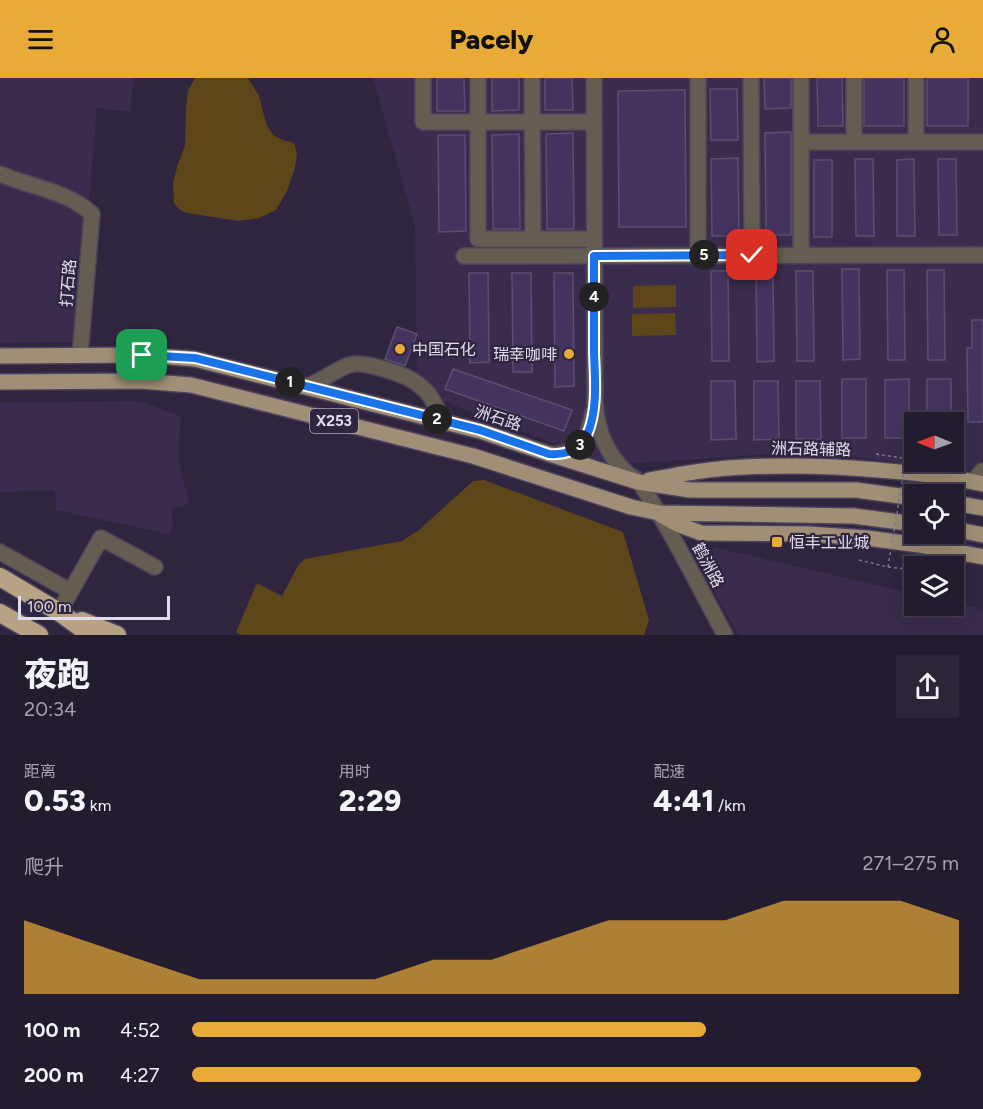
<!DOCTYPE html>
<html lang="zh">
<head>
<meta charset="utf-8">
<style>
	body { margin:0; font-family:Figtree,"Noto Sans SC",sans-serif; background:#2b2537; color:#f1f3f6; height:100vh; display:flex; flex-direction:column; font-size:22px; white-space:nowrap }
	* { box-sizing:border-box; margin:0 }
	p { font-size:20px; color:#a3a1aa }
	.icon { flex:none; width:33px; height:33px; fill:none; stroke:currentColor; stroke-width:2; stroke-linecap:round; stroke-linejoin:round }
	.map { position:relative; height:557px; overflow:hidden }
	.side { display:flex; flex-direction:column; background:#231c2f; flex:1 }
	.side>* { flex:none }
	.needle { width:39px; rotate:271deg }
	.controls { position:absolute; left:904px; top:334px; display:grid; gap:12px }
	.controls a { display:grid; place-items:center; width:60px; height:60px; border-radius:0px; background:#231c2f; box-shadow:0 6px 24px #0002,0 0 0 2px #403a4b; font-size:30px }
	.scale { position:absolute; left:18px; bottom:15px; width:152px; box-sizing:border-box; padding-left:6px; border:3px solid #e1dced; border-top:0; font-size:16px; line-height:21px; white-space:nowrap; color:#e1dced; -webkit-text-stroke:4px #2f253f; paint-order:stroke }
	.pin { position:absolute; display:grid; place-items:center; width:51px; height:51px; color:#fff; margin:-26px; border-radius:12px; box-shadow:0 3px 9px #0006 }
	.km { position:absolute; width:30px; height:30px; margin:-15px; border-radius:50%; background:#222; color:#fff; font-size:16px; line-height:30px; text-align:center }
	.round { display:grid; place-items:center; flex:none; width:63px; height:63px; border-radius:0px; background:#2b2537 }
	.headline { display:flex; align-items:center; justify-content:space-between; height:102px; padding:0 24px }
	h1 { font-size:33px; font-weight:800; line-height:45px }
	.metrics { display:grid; grid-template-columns:repeat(3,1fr); gap:9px; height:102px; padding:6px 24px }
	.metrics div { display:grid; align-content:center }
	.metrics b { font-size:30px; font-weight:800 }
	.metrics small { font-size:16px; font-weight:400 }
	.metrics p { font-size:16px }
	.chart { height:168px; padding:12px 24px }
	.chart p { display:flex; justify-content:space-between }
	.chart svg { width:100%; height:108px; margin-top:6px; fill:#e9ab38; opacity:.7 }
	ul { padding:0 24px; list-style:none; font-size:20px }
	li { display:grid; grid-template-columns:96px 72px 1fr; align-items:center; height:45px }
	li i { height:15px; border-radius:8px; background:#e9ab38 }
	header { display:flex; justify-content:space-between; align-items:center; height:78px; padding:0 24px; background:#e9ab38; color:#111; font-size:27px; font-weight:800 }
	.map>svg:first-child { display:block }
	.built { fill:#392c4c; fill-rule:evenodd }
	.green { fill:#5e461b }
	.building { fill:#44335f; stroke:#5a506d; stroke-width:1.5 }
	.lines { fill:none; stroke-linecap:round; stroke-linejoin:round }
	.minor-casing { stroke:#4b425b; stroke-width:18 }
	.major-casing { stroke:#4b425b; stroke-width:18 }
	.highway-casing { stroke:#4b425b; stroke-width:21 }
	.path { stroke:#827a90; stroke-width:1.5; stroke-dasharray:3 3; stroke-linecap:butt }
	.minor { stroke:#655d51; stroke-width:15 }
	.major { stroke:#a08f76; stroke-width:15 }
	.highway { stroke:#b7a384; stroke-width:18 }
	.path-bridge { stroke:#827a90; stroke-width:1.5; stroke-dasharray:3 3; stroke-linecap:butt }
	.route-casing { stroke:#fff; stroke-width:12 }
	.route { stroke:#1a73e8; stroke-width:8 }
	.poi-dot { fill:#e9ab38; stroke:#2f253f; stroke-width:2 }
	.labels { text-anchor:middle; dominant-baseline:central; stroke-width:4.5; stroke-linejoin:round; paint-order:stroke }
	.shield { fill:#2f253f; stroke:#aca5b9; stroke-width:1.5 }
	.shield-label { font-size:15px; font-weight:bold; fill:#e1dced }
	.street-label { font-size:16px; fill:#e1dced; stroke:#2f253f }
	.poi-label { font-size:16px; fill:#e1dced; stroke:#2f253f; text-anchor:start }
</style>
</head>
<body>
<header><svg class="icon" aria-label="menu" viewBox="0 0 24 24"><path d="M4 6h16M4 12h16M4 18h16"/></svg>Pacely<svg class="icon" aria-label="person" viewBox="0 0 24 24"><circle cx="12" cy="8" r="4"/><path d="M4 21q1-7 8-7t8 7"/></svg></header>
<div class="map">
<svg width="983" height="557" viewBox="0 0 983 557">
	<rect width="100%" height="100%" fill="#2f253f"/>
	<!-- built -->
	<path class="built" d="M0 0H134L130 34 97 30 77 264 0 265Z
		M373 0H983V381L966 394 814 373 609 387 417 313 415 148ZM915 345H954V384H915Z
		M139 323 181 338 178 378 189 426 171 430 173 449 169 456 56 432 55 412 0 414V325Z
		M713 469 915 516V528H954V525L983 531V557H738L712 510Z"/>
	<!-- green -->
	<path class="green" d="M195 0H248L259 18 266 45 273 57 285 63 294 65 297 76 295 90 287 113 276 132 259 140 238 143 188 135 180 132 174 125 173 104 178 86 185 68 186 29 188 13Z
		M676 207V229L633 230V208Z
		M675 235 676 257 632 258V236Z
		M484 402 623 454 649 542 644 557H241L236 554 257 505 282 518 299 486 305 481 402 463 419 452 473 403Z"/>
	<!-- building -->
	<path class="building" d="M437 0H464L465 33H437Z
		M492 0H519V32L492 33Z
		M545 0H572L573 32H545Z
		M764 0H791V30L765 31Z
		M817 0H842L843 48H818Z
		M864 0H904V48H864Z
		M927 0H968V48H927Z
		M710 11H737L738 62H711Z
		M685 12 686 149H619L618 13Z
		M791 54V157H766L765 55Z
		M573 55 574 151H547L546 56Z
		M519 56 520 151H493L492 57Z
		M438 57H465L466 153 439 154Z
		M738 80 739 158H712L711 81Z
		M855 81H873L874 158H856Z
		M914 81 915 158H897V82Z
		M938 81H956L957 157H939Z
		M814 82H832V159H814Z
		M842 191H859L860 281 843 282Z
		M887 192H904L905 282H888Z
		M927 192H944L945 282H928Z
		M711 193H728L729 283H712Z
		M756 193H773L774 283 757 284Z
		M796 193H813L814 283H797Z
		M469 195H488L489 284 470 285Z
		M512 195H531L532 294H513Z
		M554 195H573L574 308 555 309Z
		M972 242H983V344H968L967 270H972Z
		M397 249 417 256 405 288 385 281Z
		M453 291 572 332 564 353 445 311Z
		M842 301H866V360H842Z
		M909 301V360H885V302Z
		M927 301H951V345H927Z
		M711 303H735L736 361 711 362Z
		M754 303H778L779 361 754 362Z
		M796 303H820L821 361H796Z"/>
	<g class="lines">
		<!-- minor casing -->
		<g class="minor-casing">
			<path id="minor" d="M423 0V44H594
				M478 0V161H594
				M532 0 533 161
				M594 0 595 325C597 352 606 376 627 395 630 398 635 400 638 403 646 412 652 425 658 434 682 474 703 516 725 557
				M698 0V177
				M751 0 752 177
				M801 0V177
				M854 0V64
				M916 0V64
				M801 64H983
				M0 96C30 109 68 113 92 136L80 277
				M464 178 983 177
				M307 308C322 304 334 292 349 287 362 282 399 295 412 302 417 305 423 310 427 314 434 322 438 333 443 343
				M550 376C581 378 588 360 593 334
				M973 404 982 393
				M0 474 70 513
				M59 534 101 460 155 489"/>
		</g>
		<!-- major casing -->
		<g class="major-casing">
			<path id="major" d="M0 278 142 277 195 281 480 353 549 376 638 404 690 412H856L915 420
				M0 304 141 303 191 307 473 378 631 429 659 435 854 438 915 446
				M649 402C681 396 713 390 745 389 789 387 834 388 878 392 913 395 949 398 983 406
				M954 425 983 430
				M661 437 677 446 701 455 809 456 867 460 919 467 983 479
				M954 451 983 457"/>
		</g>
		<!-- highway casing -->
		<g class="highway-casing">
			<path id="highway" d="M0 499 59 534 91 557
				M0 535 39 557
				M82 543 117 557"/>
		</g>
		<!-- path -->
		<path class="path" d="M876 376 902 380
			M859 482 888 489 915 492
			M954 496H956"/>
		<!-- minor -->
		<use href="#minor" class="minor"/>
		<!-- major -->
		<use href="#major" class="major"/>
		<!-- highway -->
		<use href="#highway" class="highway"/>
		<!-- path-bridge -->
		<path class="path-bridge" d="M888 489 906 381"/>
	</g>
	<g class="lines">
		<!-- route casing -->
		<g class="route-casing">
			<path id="route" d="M142 277 195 280 480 352 549 376C564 377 580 373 587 357 598 332 595 301 594 275 594 242 594 210 594 178L752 177"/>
		</g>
		<!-- route -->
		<use href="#route" class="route"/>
	</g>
	<!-- markers -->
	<g class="poi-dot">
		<circle cx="400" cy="271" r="6"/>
		<circle cx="569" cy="276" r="6"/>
		<rect x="771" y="458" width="12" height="12" rx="3"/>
	</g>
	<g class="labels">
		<!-- shield labels -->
		<rect class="shield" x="310" y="331" width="48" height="24" rx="4.5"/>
		<g class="shield-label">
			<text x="334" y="343">X253</text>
		</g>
		<!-- street labels -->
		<g class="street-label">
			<text transform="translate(68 205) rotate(-85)">打石路</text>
			<text transform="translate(498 340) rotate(18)">洲石路</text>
			<text transform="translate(811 371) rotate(1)">洲石路辅路</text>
			<text transform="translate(708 487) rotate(62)">鹤洲路</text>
		</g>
		<!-- poi labels -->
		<g class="poi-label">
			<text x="412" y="271">中国石化</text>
			<text x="557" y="276" text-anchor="end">瑞幸咖啡</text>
			<text x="789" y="464">恒丰工业城</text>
		</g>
	</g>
</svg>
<div class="controls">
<a><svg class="needle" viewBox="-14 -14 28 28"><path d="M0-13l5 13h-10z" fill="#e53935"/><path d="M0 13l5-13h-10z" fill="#a3a1aa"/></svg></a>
<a><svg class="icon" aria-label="locate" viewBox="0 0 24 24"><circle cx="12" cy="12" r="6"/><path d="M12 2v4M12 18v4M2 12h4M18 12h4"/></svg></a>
<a><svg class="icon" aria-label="layers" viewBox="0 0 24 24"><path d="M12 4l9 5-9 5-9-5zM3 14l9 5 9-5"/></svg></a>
</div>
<div class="scale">100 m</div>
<div class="pin" style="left:142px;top:277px;background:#1e9e55"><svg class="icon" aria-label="arrive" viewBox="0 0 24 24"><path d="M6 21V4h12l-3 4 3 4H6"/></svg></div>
<div class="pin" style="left:752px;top:177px;background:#d93025"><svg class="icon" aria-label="check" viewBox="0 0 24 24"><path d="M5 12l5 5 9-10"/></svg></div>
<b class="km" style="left:290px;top:304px">1</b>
<b class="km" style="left:437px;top:341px">2</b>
<b class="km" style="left:580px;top:367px">3</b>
<b class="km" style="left:594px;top:219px">4</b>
<b class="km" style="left:704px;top:177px">5</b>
</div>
<section class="side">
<div class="headline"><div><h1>夜跑</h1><p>20:34</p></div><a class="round"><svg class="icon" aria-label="share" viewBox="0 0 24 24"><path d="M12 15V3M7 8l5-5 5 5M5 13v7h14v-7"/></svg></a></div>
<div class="metrics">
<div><p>距离</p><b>0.53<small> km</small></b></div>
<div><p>用时</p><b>2:29</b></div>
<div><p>配速</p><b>4:41<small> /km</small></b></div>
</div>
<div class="chart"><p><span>爬升</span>271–275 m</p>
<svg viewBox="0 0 160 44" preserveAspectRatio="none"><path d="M0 44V14L10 22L20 30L30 38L40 38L50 38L60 38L70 30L80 30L90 22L100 14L110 14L120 14L130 6L140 6L150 6L160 14V44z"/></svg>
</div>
<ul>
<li><b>100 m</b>4:52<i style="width:67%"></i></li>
<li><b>200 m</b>4:27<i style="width:95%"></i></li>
</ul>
</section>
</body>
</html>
